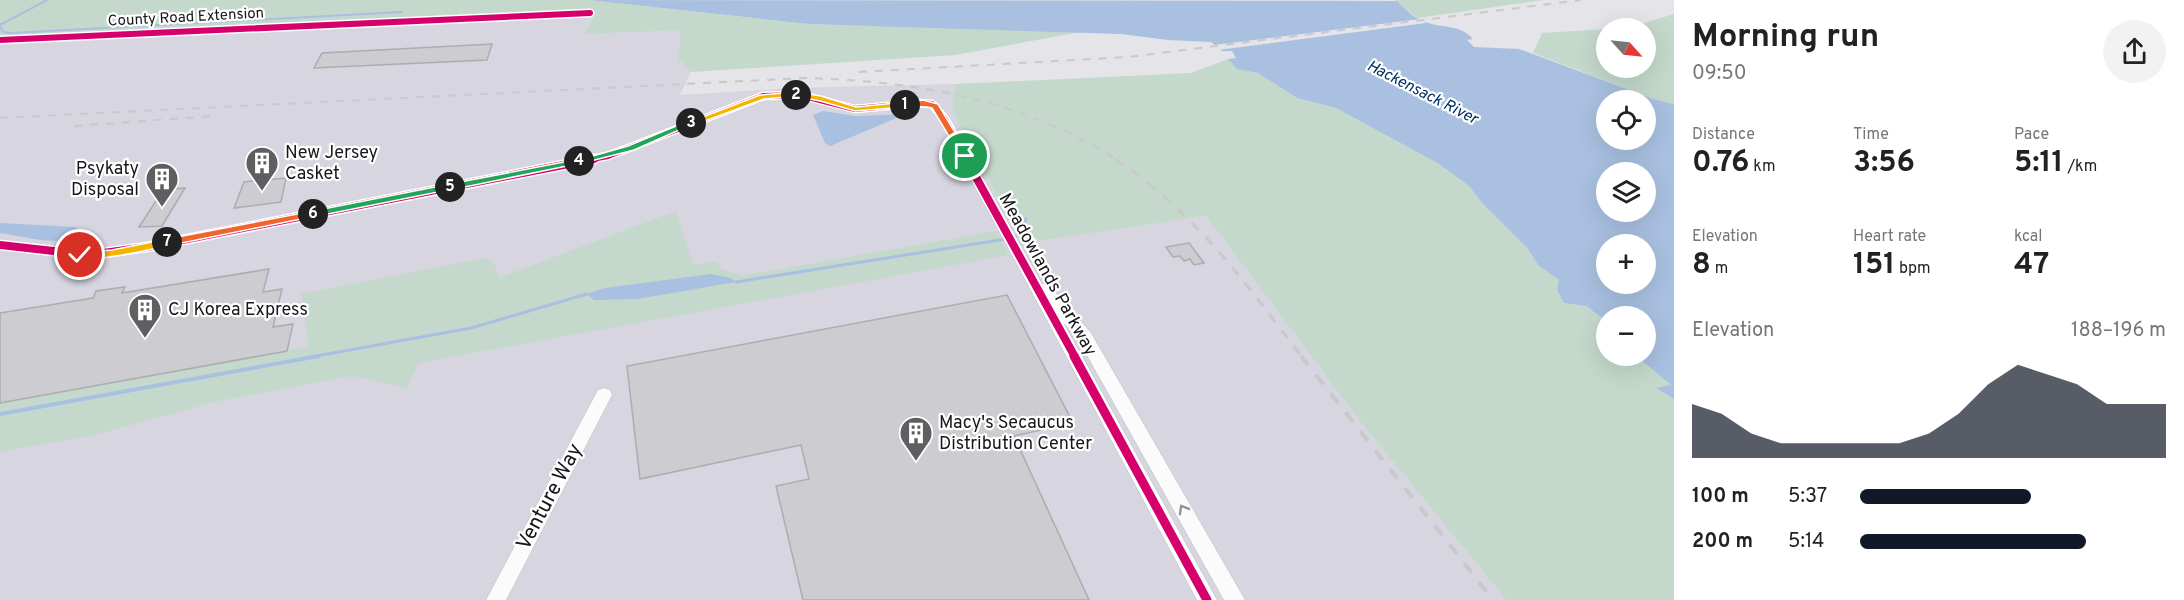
<!DOCTYPE html>
<html lang="en">
<head>
<meta charset="utf-8">
<style>
	body { margin:0; font-family:Overpass,sans-serif; background:#f2f2f2; color:#222; height:100vh; display:flex; flex-direction:column; font-size:22px; white-space:nowrap }
	* { box-sizing:border-box; margin:0 }
	p { font-size:20px; color:#767676 }
	.icon { flex:none; width:33px; height:33px; fill:none; stroke:currentColor; stroke-width:2; stroke-linecap:round; stroke-linejoin:round }
	.map { position:relative; flex:1; overflow:hidden }
	.drawer { display:flex; flex-direction:column; background:#fff; width:510px }
	.drawer>* { flex:none }
	.needle { width:39px; rotate:117deg }
	.tools { position:absolute; left:1596px; top:18px; display:grid; gap:12px }
	.tools a { display:grid; place-items:center; width:60px; height:60px; border-radius:50%; background:#fff; box-shadow:0 6px 24px #0002; font-size:30px }
	.pin { position:absolute; display:grid; place-items:center; width:51px; height:51px; color:#fff; margin:-26px; border:3px solid #fff; border-radius:50%; box-shadow:0 2px 6px #0007 }
	.km { position:absolute; width:30px; height:30px; margin:-15px; border-radius:50%; background:#222; color:#fff; font-size:16px; line-height:30px; text-align:center }
	.round { display:grid; place-items:center; flex:none; width:63px; height:63px; border-radius:32px; background:#f2f2f2 }
	.summary { display:flex; align-items:center; justify-content:space-between; height:102px; padding:0 18px }
	h1 { font-size:33px; font-weight:700; line-height:45px }
	.metrics { display:grid; grid-template-columns:repeat(3,1fr); gap:9px; height:102px; padding:6px 18px }
	.metrics div { display:grid; align-content:center }
	.metrics b { font-size:30px; font-weight:700 }
	.metrics small { font-size:16px; font-weight:400 }
	.metrics p { font-size:16px }
	.chart { height:168px; padding:12px 18px }
	.chart p { display:flex; justify-content:space-between }
	.chart svg { width:100%; height:108px; margin-top:6px; fill:#111827; opacity:.7 }
	ul { padding:0 18px; list-style:none; font-size:20px }
	li { display:grid; grid-template-columns:96px 72px 1fr; align-items:center; height:45px }
	li i { height:15px; border-radius:8px; background:#111827 }
	main { display:flex; flex:1; min-height:0 }
	.map>svg:first-child { display:block }
	.built { fill:#d6d5e0 }
	.green { fill:#c4d9cc }
	.water { fill:#a9c0e1; fill-rule:evenodd }
	.pier { fill:#e4e4e9 }
	.lines { fill:none; stroke-linecap:round; stroke-linejoin:round }
	.stream-far2 { stroke:#a9c0e1; stroke-width:2 }
	.stream-far1 { stroke:#a9c0e1; stroke-width:3 }
	.stream { stroke:#a9c0e1; stroke-width:4 }
	.building { fill:#cdccd0; stroke:#adacb0; stroke-width:1.5 }
	.minor-casing { stroke:#bcbcbf; stroke-width:1 }
	.minor { fill:#fbfbfc; fill-rule:evenodd }
	.rail-far2 { stroke:#c9c9ca; stroke-width:2; stroke-dasharray:8 8; stroke-linecap:butt }
	.rail-far1 { stroke:#c9c9ca; stroke-width:3; stroke-dasharray:10 10; stroke-linecap:butt }
	.rail { stroke:#c9c9ca; stroke-width:4; stroke-dasharray:12 12; stroke-linecap:butt }
	.cycleway-far2-casing { stroke:#fff; stroke-width:9 }
	.cycleway-far1-casing { stroke:#fff; stroke-width:11 }
	.cycleway-casing { stroke:#fff; stroke-width:13 }
	.cycleway-far2 { stroke:#d6006c; stroke-width:6 }
	.cycleway-far1 { stroke:#d6006c; stroke-width:8 }
	.cycleway { stroke:#d6006c; stroke-width:9 }
	.oneway { stroke:#949496 }
	.split-1 { fill:#f0652b; stroke:#fff; stroke-width:1.5 }
	.split-2 { fill:#f5b400; stroke:#fff; stroke-width:1.5 }
	.split-3 { fill:#f5b400; stroke:#fff; stroke-width:1.5 }
	.split-4 { fill:#22a559; stroke:#fff; stroke-width:1.5 }
	.split-5 { fill:#22a559; stroke:#fff; stroke-width:1.5 }
	.split-6 { fill:#22a559; stroke:#fff; stroke-width:1.5 }
	.split-7 { fill:#f0652b; stroke:#fff; stroke-width:1.5 }
	.split-8 { fill:#f5b400; stroke:#fff; stroke-width:1.5 }
	.labels { text-anchor:middle; dominant-baseline:central; stroke-width:4.5; stroke-linejoin:round; paint-order:stroke }
	.far-street-label { font-size:15px; fill:#17171a; stroke:#fff }
	.far-water-label { font-size:16px; font-style:italic; fill:#012e63; stroke:#fff }
	.poi-label { font-size:18px; fill:#17171a; stroke:#fff; text-anchor:start }
	.street-label { font-size:18px; fill:#17171a; stroke:#fff }
	.near-street-label { font-size:21px; fill:#17171a; stroke:#fff }
</style>
</head>
<body>
<main>
<div class="map">
<svg width="1674" height="600" viewBox="0 0 1674 600">
	<rect width="100%" height="100%" fill="#e4e4e9"/>
	<!-- built -->
	<path class="built" d="M599 11 583 33 682 30 678 59 691 72 680 95 792 88 955 84 952 111 1007 215 1027 235 1040 241 1206 216 1363 425 1506 600H0V37Z"/>
	<!-- green -->
	<path class="green" d="M0 0H588L809 24 1086 31 955 55 691 72 678 59 681 30 583 34 598 11 0 37Z
		M1395 0H1544L1417 18Z
		M1674 14V104L1654 99 1533 53 1542 33 1606 29V68H1646V28H1618H1628Z
		M1228 59 1238 69 1258 73 1297 98 1336 108 1439 164 1469 186 1482 203 1527 248 1539 266 1559 280 1564 303 1586 306 1606 321V356H1636L1672 386 1657 388 1674 399V600H1506L1363 425 1206 216 1040 241 1019 229 1007 215 952 111 955 84 1191 73Z
		M676 211 693 265 717 261 720 268 741 276 996 231 1009 255 418 363 407 388 352 376 218 401 91 436 0 452V403L309 347 301 294 484 258 494 263 499 278Z"/>
	<!-- water -->
	<path class="water" d="M588 0 1397 1C1406 10 1415 19 1428 23 1444 28 1461 25 1473 39L1467 40 1474 47 1519 49 1654 99 1674 104V399L1656 388 1671 385 1636 356H1646V316H1606V321L1586 306 1564 303 1557 290 1559 280 1539 266 1527 248 1482 203 1469 186 1439 164 1336 108 1297 98 1258 73 1237 69 1228 59 1236 58 1232 51H1222L1211 42 1168 40 1121 34 809 24ZM1606 100H1646V140H1606ZM1606 172H1646V212H1606ZM1606 244H1646V284H1606Z
		M823 111 855 116 906 114 830 146 825 143 813 115Z
		M0 223 74 227 82 231C62 250 25 236 0 233Z
		M711 274 731 278 736 282 638 299 594 300 587 294 605 288Z"/>
	<!-- pier -->
	<path class="pier" d="M1420 19 1426 23 1218 50 1214 45Z"/>
	<g class="lines">
		<!-- stream-far2 -->
		<path class="stream-far2" d="M0 25 47 0
			M0 26 3 32 11 33 402 12"/>
		<!-- stream-far1 -->
		<path class="stream-far1" d="M1013 238 1026 231 1024 224 1026 219
			M736 282 1006 239
			M311 357 471 328 587 294"/>
		<!-- stream -->
		<path class="stream" d="M0 414 319 356"/>
	</g>
	<!-- building -->
	<path class="building" d="M492 44 487 60 314 68 322 53Z
		M286 178 281 202 234 208 244 182Z
		M185 188 162 226 139 227 163 190Z
		M1189 243 1204 263 1194 265 1190 259 1184 261 1180 256 1173 257 1166 247Z
		M269 269 263 292 282 289 273 327 293 324 287 351 0 403V313L93 298 96 291 125 287 122 293Z
		M1007 295 1073 423 1014 436 1089 600H803L776 486 809 479 801 445 640 479 627 366Z"/>
	<g class="lines">
		<!-- minor casing -->
		<g class="minor-casing">
			<path id="minor" d="M590 10 595 13 594 15 0 43V37Z
				M800 91 855 105 919 99 936 101 950 118 1042 284 1049 285 1091 333 1245 600H1224L1079 341 1063 322 1217 600H1197L939 119 928 107 855 113 800 99 765 100 608 160 147 252 89 260 0 250V240L89 250 147 242 605 153 759 93Z
				M604 388 610 390 612 395 506 600H486L598 390Z"/>
		</g>
		<!-- minor -->
		<use href="#minor" class="minor"/>
		<!-- rail-far2 -->
		<path class="rail-far2" d="M859 72 1128 57 1581 0
			M0 118 805 78C915 81 1023 99 1117 160
			M74 126 214 116"/>
		<!-- rail-far1 -->
		<path class="rail-far1" d="M1115 159C1193 210 1246 284 1302 357"/>
		<!-- rail -->
		<path class="rail" d="M1301 356 1493 600"/>
		<!-- cycleway-far2 casing -->
		<g class="cycleway-far2-casing">
			<path id="cycleway-far2" d="M0 40 590 13
				M587 160 608 156 763 96 800 95 855 109 919 103 932 104 944 118 967 160"/>
		</g>
		<!-- cycleway-far1 casing -->
		<g class="cycleway-far1-casing">
			<path id="cycleway-far1" d="M966 159 1075 357
				M0 245 89 255 147 247 594 159"/>
		</g>
		<!-- cycleway casing -->
		<g class="cycleway-casing">
			<path id="cycleway" d="M1074 356 1207 600"/>
		</g>
		<!-- cycleway-far2 -->
		<use href="#cycleway-far2" class="cycleway-far2"/>
		<!-- cycleway-far1 -->
		<use href="#cycleway-far1" class="cycleway-far1"/>
		<!-- cycleway -->
		<use href="#cycleway" class="cycleway"/>
	</g>
	<!-- one-way arrows -->
	<defs><path id="oneway-chevron" d="M-2-3.5L2.5 0L-2 3.5" fill="none" stroke-width="1.6" stroke-linecap="round" stroke-linejoin="round" transform="scale(1.5)"/></defs>
	<use class="oneway" href="#oneway-chevron" transform="translate(1183 509) rotate(-120)"/>
	<!-- split-1 -->
	<path class="split-1" d="M923 100 938 104 969 156 968 158H962L932 108C922 105 909 109 901 105Z"/>
	<!-- split-2 -->
	<path class="split-2" d="M796 92 821 96 856 107 905 102 909 105 905 107 855 111 820 101 793 96 792 95Z"/>
	<!-- split-3 -->
	<path class="split-3" d="M796 92 800 95 799 96 764 99 694 125 687 123 760 95Z"/>
	<!-- split-4 -->
	<path class="split-4" d="M688 121 695 123 634 150 579 164 575 161 628 146Z"/>
	<!-- split-5 -->
	<path class="split-5" d="M579 159 582 160V163L450 190 446 187 450 184Z"/>
	<!-- split-6 -->
	<path class="split-6" d="M450 184 453 185V189L313 217 308 214 313 211Z"/>
	<!-- split-7 -->
	<path class="split-7" d="M313 211 317 214 316 216 167 246 163 242 167 239Z"/>
	<!-- split-8 -->
	<path class="split-8" d="M167 239 172 242 170 245C153 249 87 265 75 255L80 252 112 250Z"/>
	<!-- icons -->
	<defs>
		<g id="building-pin" transform="scale(1.725)"><path d="M0 17L-7.5 6A9.5 9.5 0 1 1 7.5 6Z" fill="#5f5f62" stroke="#fff"/><path d="M-4-6H4V6H1V3H-1V6H-4ZM-2.5-4.3h1.7v1.8h-1.7ZM.8-4.3h1.7v1.8H.8ZM-2.5-1h1.7V.8h-1.7ZM.8-1h1.7V.8H.8Z" fill="#fff"/></g>
	</defs>
	<g fill-rule="evenodd">
		<use href="#building-pin" x="262" y="163"/>
		<use href="#building-pin" x="162" y="179"/>
		<use href="#building-pin" x="145" y="310"/>
		<use href="#building-pin" x="916" y="433"/>
	</g>
	<g class="labels">
		<!-- far-street labels -->
		<g class="far-street-label">
			<text transform="translate(186 18) rotate(-3)">County Road Extension</text>
		</g>
		<!-- far-water labels -->
		<g class="far-water-label">
			<text transform="translate(1422 93) rotate(27)">Hackensack River</text>
		</g>
		<!-- poi labels -->
		<g class="poi-label">
			<text x="285" y="153">New Jersey<tspan x="285" dy="21">Casket</tspan></text>
			<text x="139" y="169" text-anchor="end">Psykaty<tspan x="139" dy="21">Disposal</tspan></text>
			<text x="168" y="310">CJ Korea Express</text>
			<text x="939" y="423">Macy's Secaucus<tspan x="939" dy="21">Distribution Center</tspan></text>
		</g>
		<!-- street labels -->
		<g class="street-label">
			<text transform="translate(1047 275) rotate(61)">Meadowlands Parkway</text>
		</g>
		<!-- near-street labels -->
		<g class="near-street-label">
			<text transform="translate(550 497) rotate(-62)">Venture Way</text>
		</g>
	</g>
</svg>
<div class="tools">
<a><svg class="needle" viewBox="-14 -14 28 28"><path d="M0-13l5 13h-10z" fill="#e53935"/><path d="M0 13l5-13h-10z" fill="#767676"/></svg></a>
<a><svg class="icon" aria-label="locate" viewBox="0 0 24 24"><circle cx="12" cy="12" r="6"/><path d="M12 2v4M12 18v4M2 12h4M18 12h4"/></svg></a>
<a><svg class="icon" aria-label="layers" viewBox="0 0 24 24"><path d="M12 4l9 5-9 5-9-5zM3 14l9 5 9-5"/></svg></a>
<a>+</a>
<a>−</a>
</div>
<div class="pin" style="left:965px;top:156px;background:#1e9e55"><svg class="icon" aria-label="arrive" viewBox="0 0 24 24"><path d="M6 21V4h12l-3 4 3 4H6"/></svg></div>
<div class="pin" style="left:80px;top:255px;background:#d93025"><svg class="icon" aria-label="check" viewBox="0 0 24 24"><path d="M5 12l5 5 9-10"/></svg></div>
<b class="km" style="left:905px;top:105px">1</b>
<b class="km" style="left:796px;top:95px">2</b>
<b class="km" style="left:691px;top:123px">3</b>
<b class="km" style="left:579px;top:161px">4</b>
<b class="km" style="left:450px;top:187px">5</b>
<b class="km" style="left:313px;top:214px">6</b>
<b class="km" style="left:167px;top:242px">7</b>
</div>
<section class="drawer">
<div class="summary"><div><h1>Morning run</h1><p>09:50</p></div><a class="round"><svg class="icon" aria-label="share" viewBox="0 0 24 24"><path d="M12 15V3M7 8l5-5 5 5M5 13v7h14v-7"/></svg></a></div>
<div class="metrics">
<div><p>Distance</p><b>0.76<small> km</small></b></div>
<div><p>Time</p><b>3:56</b></div>
<div><p>Pace</p><b>5:11<small> /km</small></b></div>
</div>
<div class="metrics">
<div><p>Elevation</p><b>8<small> m</small></b></div>
<div><p>Heart rate</p><b>151<small> bpm</small></b></div>
<div><p>kcal</p><b>47</b></div>
</div>
<div class="chart"><p><span>Elevation</span>188–196 m</p>
<svg viewBox="0 0 160 44" preserveAspectRatio="none"><path d="M0 44V22L10 26L20 34L30 38L40 38L50 38L60 38L70 38L80 34L90 26L100 14L110 6L120 10L130 14L140 22L150 22L160 22V44z"/></svg>
</div>
<ul>
<li><b>100 m</b>5:37<i style="width:56%"></i></li>
<li><b>200 m</b>5:14<i style="width:74%"></i></li>
</ul>
</section>
</main>
</body>
</html>
